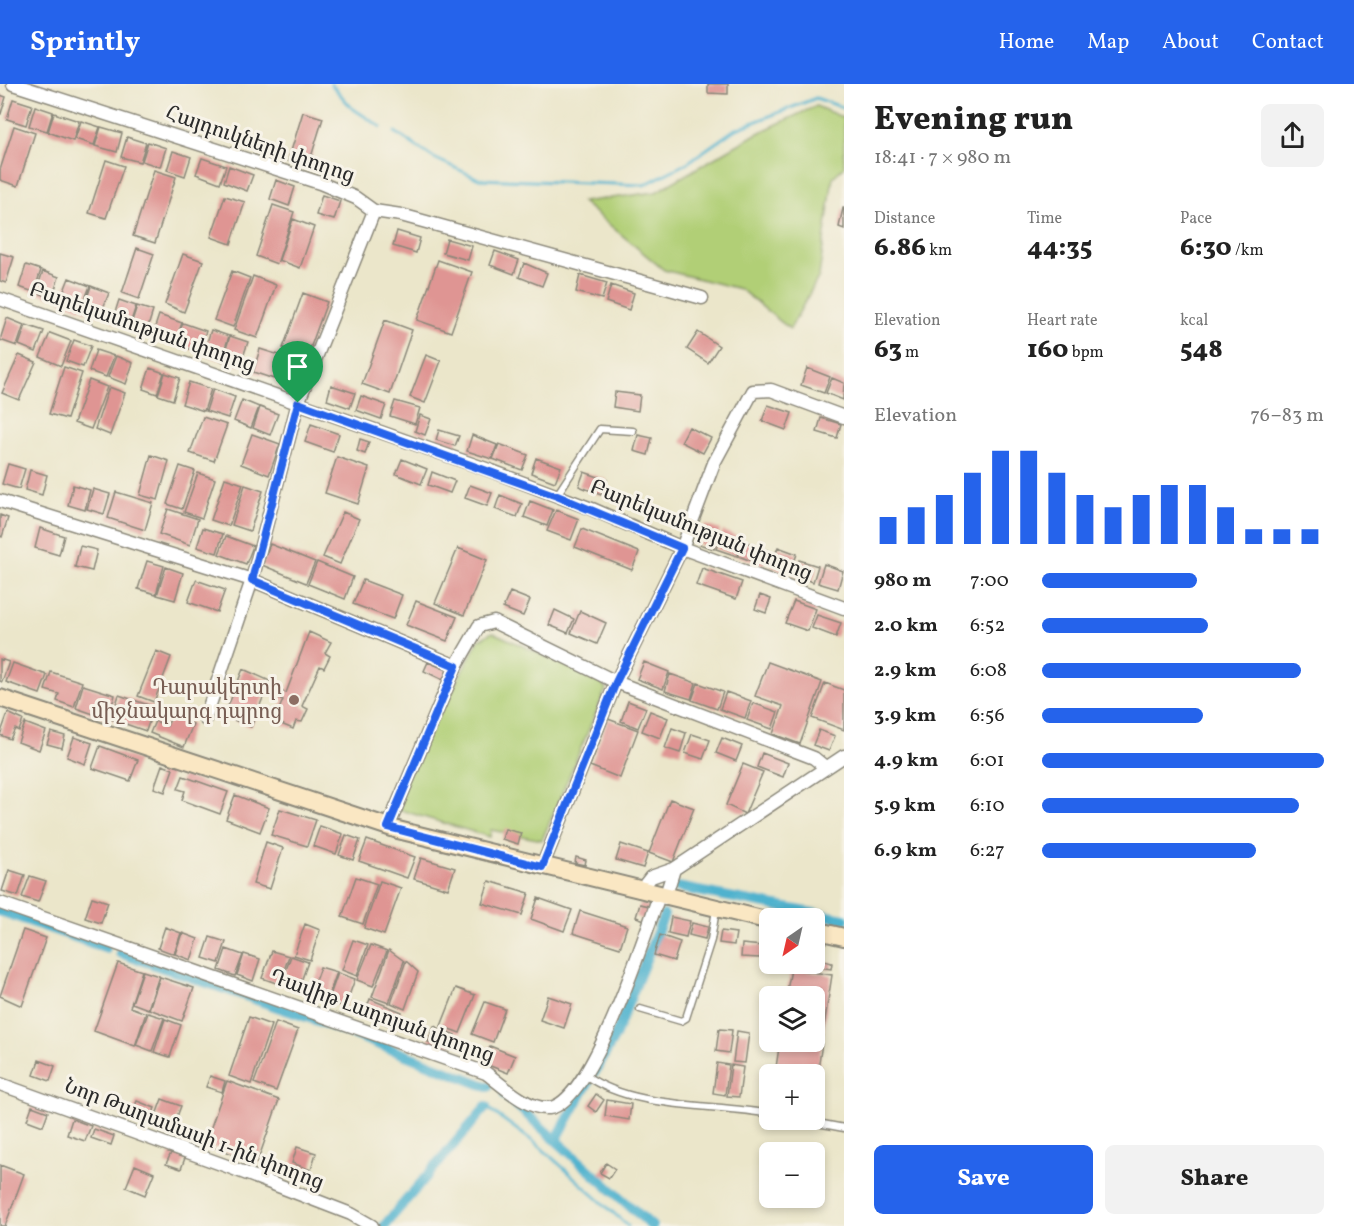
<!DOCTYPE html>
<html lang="en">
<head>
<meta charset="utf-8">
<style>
	body { margin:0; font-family:Vollkorn,"Noto Serif Armenian",serif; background:#f2f2f2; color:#222; height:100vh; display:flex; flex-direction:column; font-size:22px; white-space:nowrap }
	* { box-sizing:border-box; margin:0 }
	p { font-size:20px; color:#767676 }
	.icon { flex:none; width:33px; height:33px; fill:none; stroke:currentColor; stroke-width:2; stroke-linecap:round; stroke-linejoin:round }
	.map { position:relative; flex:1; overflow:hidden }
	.panel { display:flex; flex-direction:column; background:#fff; width:510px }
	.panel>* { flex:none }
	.needle { width:39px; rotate:214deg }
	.buttons { position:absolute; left:759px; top:824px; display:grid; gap:12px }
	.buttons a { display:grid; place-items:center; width:66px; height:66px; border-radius:9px; background:#fff; box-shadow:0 3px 9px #0003; font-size:30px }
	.pin { position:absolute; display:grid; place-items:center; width:51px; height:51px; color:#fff; margin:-62px -26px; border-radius:50% 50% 50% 0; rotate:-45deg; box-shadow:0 0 6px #0007 }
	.pin .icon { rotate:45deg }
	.round { display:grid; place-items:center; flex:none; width:63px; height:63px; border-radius:9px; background:#f2f2f2 }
	.head { display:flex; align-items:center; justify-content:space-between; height:102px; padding:0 30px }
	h1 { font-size:33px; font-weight:800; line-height:45px }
	.metrics { display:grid; grid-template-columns:repeat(3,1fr); gap:9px; height:102px; padding:6px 30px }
	.metrics div { display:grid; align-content:center }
	.metrics b { font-size:26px; font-weight:800 }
	.metrics small { font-size:16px; font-weight:400 }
	.metrics p { font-size:16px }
	.chart { height:168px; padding:12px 30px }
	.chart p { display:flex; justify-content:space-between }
	.chart svg { width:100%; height:108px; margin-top:6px; stroke:#2563eb; stroke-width:6 }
	.button { display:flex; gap:12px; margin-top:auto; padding:12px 30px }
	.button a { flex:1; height:69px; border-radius:9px; background:#2563eb; color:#fff; font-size:24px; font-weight:800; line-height:69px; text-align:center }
	.button a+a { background:#f2f2f2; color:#222 }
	ul { padding:0 30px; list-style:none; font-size:20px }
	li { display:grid; grid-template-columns:96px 72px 1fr; align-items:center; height:45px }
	li i { height:15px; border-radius:8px; background:#2563eb }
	header { display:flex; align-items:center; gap:36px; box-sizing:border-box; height:84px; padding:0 30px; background:#2563eb; color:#fff }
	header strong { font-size:28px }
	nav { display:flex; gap:33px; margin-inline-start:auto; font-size:21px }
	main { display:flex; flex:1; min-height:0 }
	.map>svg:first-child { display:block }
	.green { fill:#b1cf76; stroke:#6e7d50; stroke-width:1.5 }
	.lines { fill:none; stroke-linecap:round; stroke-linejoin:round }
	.stream { stroke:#4fb2ce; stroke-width:3 }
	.canal { stroke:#4fb2ce; stroke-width:10 }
	.building { fill:#df9593 }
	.service-casing { stroke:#8b887a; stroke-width:9 }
	.minor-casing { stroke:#8b887a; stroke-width:15 }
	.secondary-casing { stroke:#8b887a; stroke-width:20 }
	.service { stroke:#fff; stroke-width:6 }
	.minor { stroke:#fff; stroke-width:12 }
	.secondary { stroke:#fae7c3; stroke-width:16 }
	.route-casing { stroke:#fff; stroke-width:12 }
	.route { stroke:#2563eb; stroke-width:8 }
	.education-dot { fill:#8d6e63; stroke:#f7f3e8; stroke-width:2 }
	.labels { text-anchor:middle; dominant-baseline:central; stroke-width:6; stroke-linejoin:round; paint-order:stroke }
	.street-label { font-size:21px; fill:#2b2b2b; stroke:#f7f3e8 }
	.education-label { font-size:21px; fill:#785e54; stroke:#f7f3e8; text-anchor:end }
</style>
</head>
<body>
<header>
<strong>Sprintly</strong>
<nav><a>Home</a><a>Map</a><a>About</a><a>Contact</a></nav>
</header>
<main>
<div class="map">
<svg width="844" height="1142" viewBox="0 0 844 1142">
	<rect width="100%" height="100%" fill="#f7f3e8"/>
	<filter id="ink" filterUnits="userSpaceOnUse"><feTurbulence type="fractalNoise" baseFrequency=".0167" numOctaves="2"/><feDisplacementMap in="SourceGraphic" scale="12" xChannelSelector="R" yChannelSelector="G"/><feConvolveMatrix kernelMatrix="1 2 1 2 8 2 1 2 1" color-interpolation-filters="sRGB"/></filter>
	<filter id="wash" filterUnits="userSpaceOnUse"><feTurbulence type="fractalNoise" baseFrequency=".008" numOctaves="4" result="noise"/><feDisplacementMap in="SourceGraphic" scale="24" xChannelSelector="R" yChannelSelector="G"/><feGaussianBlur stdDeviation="1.35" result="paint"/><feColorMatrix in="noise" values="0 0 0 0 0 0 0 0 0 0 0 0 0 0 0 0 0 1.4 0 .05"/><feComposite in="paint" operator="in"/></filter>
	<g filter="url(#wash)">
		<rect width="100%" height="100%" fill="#ebe6ca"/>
		<!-- green -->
		<path class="green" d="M816 22 844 34V83L833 93 819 192 790 245 740 205 664 186 582 118 656 108 756 50Z
			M492 548 600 597 606 605 542 756 491 746 490 753 390 723 443 601 452 606 479 556Z"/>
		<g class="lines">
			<!-- stream -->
			<path class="stream" d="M331 0 352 24 381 43
				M395 48 434 74 479 95 644 101 687 79 734 46 816 14 844 24
				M486 1023 538 1061 628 1142"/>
			<!-- canal -->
			<path class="canal" d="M677 803 844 835
				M0 827 106 864
				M120 869 321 938 488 1003
				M595 988 615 952 664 831
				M505 1011 652 1142
				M556 1056 588 999
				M384 1142 486 1023"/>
		</g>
		<g id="blocks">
			<!-- building -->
			<path class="building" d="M708 0H728V10L708 9Z
				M0 11 6 13 1 30H0Z
				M13 15 32 21 26 41 7 35Z
				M35 22 53 28 47 47 29 42Z
				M303 28 323 34 308 83 288 77Z
				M54 29 79 37 73 57 48 48Z
				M81 37 100 43 94 61 75 55Z
				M14 42 35 49 18 102 0 96V86Z
				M101 43 122 49 117 68 95 62Z
				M127 53 146 59 140 78 121 73Z
				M148 58 166 64 160 83 142 77Z
				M173 67 191 73 185 92 167 86Z
				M202 74 226 82 220 99 196 90Z
				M106 76 124 82 106 134 89 129Z
				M229 82 253 91 247 107 224 98Z
				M154 86 176 93 155 159 133 152Z
				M276 96 295 103 289 122 270 115Z
				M322 111 340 117 334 136 316 131Z
				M225 112 245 118 231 160 211 153Z
				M273 121 294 128 277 180 256 172Z
				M843 124H844V145L839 143Z
				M293 135 314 143 300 184 279 176Z
				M397 147 420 154 416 169 393 162Z
				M447 155 472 162 468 176 443 169Z
				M137 164 154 170 139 215 122 209Z
				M495 167 519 176 514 190 490 181Z
				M0 169 14 173 6 199 0 197Z
				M183 170 203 177 184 228 165 220Z
				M438 176 472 188 451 248 417 236Z
				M524 179 547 189 542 202 519 193Z
				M26 181 41 186 34 208 19 203Z
				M43 187 59 193 52 214 36 208Z
				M232 187 250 194 233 243 214 236Z
				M580 191 607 199 602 215 576 208Z
				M253 192 276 201 257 254 234 246Z
				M69 194 90 202 81 225 60 217Z
				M611 201 634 209 629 226 606 218Z
				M91 202 109 209 100 232 83 226Z
				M303 209 327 218 307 273 283 264Z
				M119 216 136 222 129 243 112 238Z
				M137 222 153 227 146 249 130 243Z
				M159 231 182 239 174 260 152 252Z
				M7 234 24 241 17 262 0 256Z
				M385 236 412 246 390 310 362 300Z
				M183 239 206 247 199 268 175 260Z
				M26 241 44 247 36 268 19 261Z
				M211 246 229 252 221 276 203 271Z
				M698 248 719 262 708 279 687 265Z
				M50 249 71 257 61 282 40 273Z
				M230 252 248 258 240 282 222 277Z
				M74 256 91 262 83 283 66 277Z
				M260 265 282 272 274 295 253 288Z
				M96 266 114 272 106 293 89 287Z
				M19 271 36 278 19 316 2 309Z
				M426 271 441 277 425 319 410 313Z
				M116 272 133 279 126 300 108 293Z
				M283 272 305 279 297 302 276 295Z
				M64 283 82 289 67 335 49 330Z
				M150 284 164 289 157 310 143 305Z
				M807 284 830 293 824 309 801 301Z
				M165 289 180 294 173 316 158 311Z
				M832 294 844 299 843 316 826 309Z
				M89 296 107 303 91 345 74 339Z
				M189 298 211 305 204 327 182 320Z
				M331 301 355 309 350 324 327 316Z
				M109 303 125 309 110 351 95 345Z
				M213 305 235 313 228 334 206 327Z
				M615 308 640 311 638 327 613 323Z
				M361 312 386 321 381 335 356 326Z
				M242 316 259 323 251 344 234 337Z
				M395 317 420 324 415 340 390 332Z
				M768 321 792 329 786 346 762 337Z
				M260 323 278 330 270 351 253 344Z
				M420 331 431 335 425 351 415 347Z
				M203 333 227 341 214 377 190 369Z
				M821 334 841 340 837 354 817 348Z
				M311 340 339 350 333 368 305 358Z
				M689 343 711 354 703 369 681 358Z
				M439 346 459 352 455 362 436 356Z
				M252 350 280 360 269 391 241 380Z
				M472 351 497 361 492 375 467 367Z
				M638 351 652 354 648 371 634 367Z
				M360 355 369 358 365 370 357 367Z
				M499 360 528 371 522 386 493 375Z
				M151 371 169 377 158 416 140 411Z
				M337 373 369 384 358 420 325 409Z
				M536 374 561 383 555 398 531 389Z
				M402 375 427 385 421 400 396 390Z
				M8 380 25 385 19 405 2 400Z
				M180 382 195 387 182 425 167 420Z
				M30 386 47 391 42 411 25 406Z
				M432 388 455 397 450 409 428 401Z
				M584 388 607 396 601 411 579 402Z
				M198 389 215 395 202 434 184 428Z
				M225 394 243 400 229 442 211 436Z
				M73 401 90 406 85 426 68 421Z
				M245 401 263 407 250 447 232 441Z
				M470 401 492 409 487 422 465 414Z
				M93 405 110 410 104 430 87 425Z
				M116 408 153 419 145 446 108 434Z
				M500 411 522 420 517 433 495 425Z
				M530 417 553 426 547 442 524 433Z
				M168 425 198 435 190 461 159 450Z
				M556 426 579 435 571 456 547 447Z
				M343 428 359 435 340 480 323 473Z
				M0 431 8 434 2 453 0 452Z
				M705 441 720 446 714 465 699 460Z
				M40 444 64 452 59 471 35 464Z
				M203 444 223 450 217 469 197 463Z
				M582 445 639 468 632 486 575 463Z
				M723 447 743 455 737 472 716 465Z
				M226 452 253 462 246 480 219 470Z
				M744 457 769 467 763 481 738 472Z
				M270 460 315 478 306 499 262 481Z
				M80 462 97 466 92 487 75 483Z
				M778 463 797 470 790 490 771 483Z
				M458 464 487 476 464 531 435 519Z
				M799 476 818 482 813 498 793 491Z
				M147 477 164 482 156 510 138 505Z
				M317 478 353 493 345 515 308 500Z
				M824 480 843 487 838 505 818 499Z
				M166 483 183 489 175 516 157 511Z
				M702 484 742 498 736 515 696 501Z
				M196 496 225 506 217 528 188 518Z
				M363 496 402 511 393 535 353 520Z
				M510 508 530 516 523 532 503 524Z
				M760 511 771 515 766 529 755 525Z
				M416 517 457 533 447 557 406 541Z
				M794 517 816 525 808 547 785 539Z
				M555 526 574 535 568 549 549 541Z
				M580 527 606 539 597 560 571 549Z
				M817 531 841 539 836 553 812 544Z
				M309 548 331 558 325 569 330 572 324 584 320 582 302 622 308 625 302 638 296 637 293 645 274 637 283 616 265 609 251 643 224 632 243 585 270 597 268 601 286 609Z
				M156 567 171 573 154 618 138 612Z
				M0 575 9 578 2 598 0 597Z
				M428 578 447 586 443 596 424 587Z
				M644 578 669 588 663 605 637 595Z
				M768 578 822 598 800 660 773 650 783 622 755 612Z
				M13 579 47 591 40 610 6 598Z
				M51 588 82 598 74 623 57 617 59 610 45 606Z
				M670 590 696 599 691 615 665 607Z
				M698 599 723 608 717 625 692 616Z
				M825 599 844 606V646L812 634Z
				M83 601 115 611 108 635 76 624Z
				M726 608 751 617 745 634 720 625Z
				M119 611 154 623 146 647 111 635Z
				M628 617 646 624 638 644 621 637Z
				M753 619 778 628 772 645 747 636Z
				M650 627 668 634 660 654 642 647Z
				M8 629 23 636 19 647 15 645 10 655 0 651Z
				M172 631 193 640 184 663 150 649 155 637 167 642Z
				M608 635 638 646 620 694 590 682Z
				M25 639 46 647 39 666 18 658Z
				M672 644 686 649 680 669 665 664Z
				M819 646 835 652 829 667 813 661Z
				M51 648 65 652 62 664 47 660Z
				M692 650 710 656 703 675 685 669Z
				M74 653 92 659 85 680 67 673Z
				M722 654 742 662 736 677 716 669Z
				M100 662 138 676 130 697 92 684Z
				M762 669 788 679 783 693 757 683Z
				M743 680 763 688 745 730 726 721Z
				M162 681 173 685 165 708 154 704Z
				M183 692 228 708 220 730 182 716 185 707 178 705Z
				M235 711 269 724 260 748 226 735Z
				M670 715 694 724 673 778 649 769Z
				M280 725 316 736 307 762 271 751Z
				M320 742 343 750 336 770 313 762Z
				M505 745 521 749 518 760 502 755Z
				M346 751 360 756 353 776 339 771Z
				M367 756 415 773 407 794 359 777Z
				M266 758 283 764 270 805 253 800Z
				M621 760 648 769 643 784 616 776Z
				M576 773 586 776 585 781 575 779Z
				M421 774 455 784 448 805 414 795Z
				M9 786 25 791 18 812 2 807Z
				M30 792 46 797 38 818 22 813Z
				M356 793 377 800 363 840 342 833Z
				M380 797 401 804 384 851 364 844Z
				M489 797 529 809 522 831 482 819Z
				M92 813 108 818 101 839 85 834Z
				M538 814 572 826 564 847 531 835Z
				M640 820 649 822 645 836 636 833Z
				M580 827 627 842 620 864 573 849Z
				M671 833 690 837 686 853 668 849Z
				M692 839 708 843 705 855 689 851Z
				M305 840 320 846 310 876 294 871Z
				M165 843 181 849 174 870 158 864Z
				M23 846 46 854 22 922 0 912Z
				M721 847 736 849 734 861 719 859Z
				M182 849 198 855 191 876 175 870Z
				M660 851 680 858 674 877 654 871Z
				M210 853 226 858 219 879 203 874Z
				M353 856 368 861 357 892 342 886Z
				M742 860 762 862 760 874 741 873Z
				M371 861 387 867 373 902 357 896Z
				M226 865 243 871 235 892 219 886Z
				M389 866 404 877 389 919 372 913Z
				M272 867 289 872 279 900 262 894Z
				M244 870 260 875 253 897 237 891Z
				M291 872 308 878 298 906 281 900Z
				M820 876 832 879 831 885 818 883Z
				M406 877 418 888 405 925 391 919Z
				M118 879 142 887 130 923 146 929 135 962 94 947Z
				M320 883 337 888 327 916 310 911Z
				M791 885 832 891 822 955 814 954V912H786Z
				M143 887 159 892 148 925 132 919Z
				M338 889 355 895 345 923 328 917Z
				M160 893 194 904 182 937 149 925Z
				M456 904 475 911 460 949 441 942Z
				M548 912 572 920 564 944 540 936Z
				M370 915 402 928 396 944 364 931Z
				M485 918 505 925 493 958 472 950Z
				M148 929 164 934 152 967 136 961Z
				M249 933 271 941 251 1000 229 992Z
				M165 935 181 941 170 973 154 968Z
				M276 938 298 946 276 1007 254 999Z
				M434 942 455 951 449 966 428 958Z
				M719 945 732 946 729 969 716 967Z
				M737 947 749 949 745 979 733 978Z
				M780 957 822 959 816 1000 814 990H775Z
				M490 962 515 972 508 989 483 979Z
				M39 976 55 982 50 997 34 991Z
				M717 979 729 981 725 1011 713 1009Z
				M731 981 743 983 739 1013 727 1012Z
				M210 992 225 997 222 1008 206 1003Z
				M227 997 279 1016 257 1079 205 1060Z
				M596 1010 604 1016 596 1028 588 1022Z
				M162 1015 181 1022 175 1038 156 1031Z
				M607 1016 631 1020 629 1036 605 1032Z
				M137 1017 155 1024 150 1037 131 1030Z
				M32 1022 48 1028 43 1042 27 1036Z
				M72 1035 91 1042 85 1057 67 1051Z
				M94 1045 114 1052 111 1061 91 1054Z
				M297 1063 316 1069 311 1086 292 1079Z
				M171 1069 185 1074 181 1085 166 1080Z
				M606 1079 615 1085 609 1094 600 1089Z
				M0 1081 24 1090 5 1142H0Z
				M135 1081 154 1089 145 1111 126 1103Z"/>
		</g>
	</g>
	<g filter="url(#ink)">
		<use href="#blocks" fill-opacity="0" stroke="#8b887a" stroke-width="1.5"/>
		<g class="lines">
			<!-- service casing -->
			<g class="service-casing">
				<path id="service" d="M557 411 600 345 633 347
					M640 925 681 937 686 934 711 856 716 826
					M585 991C634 1026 711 1019 770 1030
					M796 1035 844 1044"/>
			</g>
			<!-- minor casing -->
			<g class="minor-casing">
				<path id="minor" d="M13 0 320 99 356 114 374 127 401 131 702 214
					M0 215 492 387 592 425 682 464 844 524
					M0 417 252 496 456 582 479 542 494 538 616 598 814 674 825 683
					M205 635 252 496 298 319 374 127
					M388 743 456 582
					M542 783 616 598 682 464 714 379 753 307 771 306 844 333
					M640 807 651 793 674 785 844 672
					M665 814 674 785
					M0 819 486 989C502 1001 528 1026 549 1024 592 1020 644 852 659 812
					M0 1000 224 1081 351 1130 372 1142"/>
			</g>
			<!-- secondary casing -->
			<g class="secondary-casing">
				<path id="secondary" d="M0 614 398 746 770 837
					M814 846 844 853"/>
			</g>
			<!-- service -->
			<use href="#service" class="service"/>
			<!-- minor -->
			<use href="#minor" class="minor"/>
			<!-- secondary -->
			<use href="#secondary" class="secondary"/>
		</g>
	</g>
	<g class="lines" filter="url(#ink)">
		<!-- route casing -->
		<g class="route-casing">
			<path id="route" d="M298 319 557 412 682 464 616 598 542 783 388 743 456 582 252 496Z"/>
		</g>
		<!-- route -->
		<use href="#route" class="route"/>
	</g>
	<!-- markers -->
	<circle class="education-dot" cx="294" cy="616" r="6"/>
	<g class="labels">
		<!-- street labels -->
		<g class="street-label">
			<text transform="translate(260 61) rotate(19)">Հայդուկների փողոց</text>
			<text transform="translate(142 244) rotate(19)">Բարեկամության փողոց</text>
			<text transform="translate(701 447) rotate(22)">Բարեկամության փողոց</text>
			<text transform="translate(382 933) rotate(20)">Դավիթ Լադոյան փողոց</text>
			<text transform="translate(194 1051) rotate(21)">Նոր Թաղամասի 1-ին փողոց</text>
		</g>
		<!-- education labels -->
		<g class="education-label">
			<text x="282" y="604">Դարակերտի<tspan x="282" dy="24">միջնակարգ դպրոց</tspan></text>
		</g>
	</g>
</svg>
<div class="buttons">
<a><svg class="needle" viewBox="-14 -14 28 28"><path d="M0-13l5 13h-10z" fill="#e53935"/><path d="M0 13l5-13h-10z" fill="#767676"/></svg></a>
<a><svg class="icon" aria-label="layers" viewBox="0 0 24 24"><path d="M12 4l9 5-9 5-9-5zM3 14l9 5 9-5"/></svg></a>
<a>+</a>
<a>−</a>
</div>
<div class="pin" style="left:298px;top:319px;background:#1e9e55"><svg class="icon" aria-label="arrive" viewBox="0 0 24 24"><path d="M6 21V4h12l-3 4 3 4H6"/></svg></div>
</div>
<section class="panel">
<div class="head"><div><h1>Evening run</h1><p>18:41 · 7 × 980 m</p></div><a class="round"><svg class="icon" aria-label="share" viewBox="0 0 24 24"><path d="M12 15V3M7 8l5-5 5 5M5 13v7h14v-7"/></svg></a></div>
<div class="metrics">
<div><p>Distance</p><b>6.86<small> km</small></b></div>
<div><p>Time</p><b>44:35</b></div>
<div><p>Pace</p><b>6:30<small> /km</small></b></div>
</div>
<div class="metrics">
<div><p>Elevation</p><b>63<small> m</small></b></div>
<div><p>Heart rate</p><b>160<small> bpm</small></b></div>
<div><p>kcal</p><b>548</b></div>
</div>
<div class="chart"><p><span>Elevation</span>76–83 m</p>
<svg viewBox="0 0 160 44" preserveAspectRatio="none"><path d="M5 44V33M15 44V29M25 44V24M35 44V15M45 44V6M55 44V6M65 44V15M75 44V24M85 44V29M95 44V24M105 44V20M115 44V20M125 44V29M135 44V38M145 44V38M155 44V38"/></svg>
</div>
<ul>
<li><b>980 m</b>7:00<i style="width:55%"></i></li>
<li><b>2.0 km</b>6:52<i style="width:59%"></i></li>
<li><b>2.9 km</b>6:08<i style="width:92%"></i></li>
<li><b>3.9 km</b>6:56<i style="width:57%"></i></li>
<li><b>4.9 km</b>6:01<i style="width:100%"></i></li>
<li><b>5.9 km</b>6:10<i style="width:91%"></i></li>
<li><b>6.9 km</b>6:27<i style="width:76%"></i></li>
</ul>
<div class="button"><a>Save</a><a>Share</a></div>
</section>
</main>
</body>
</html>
